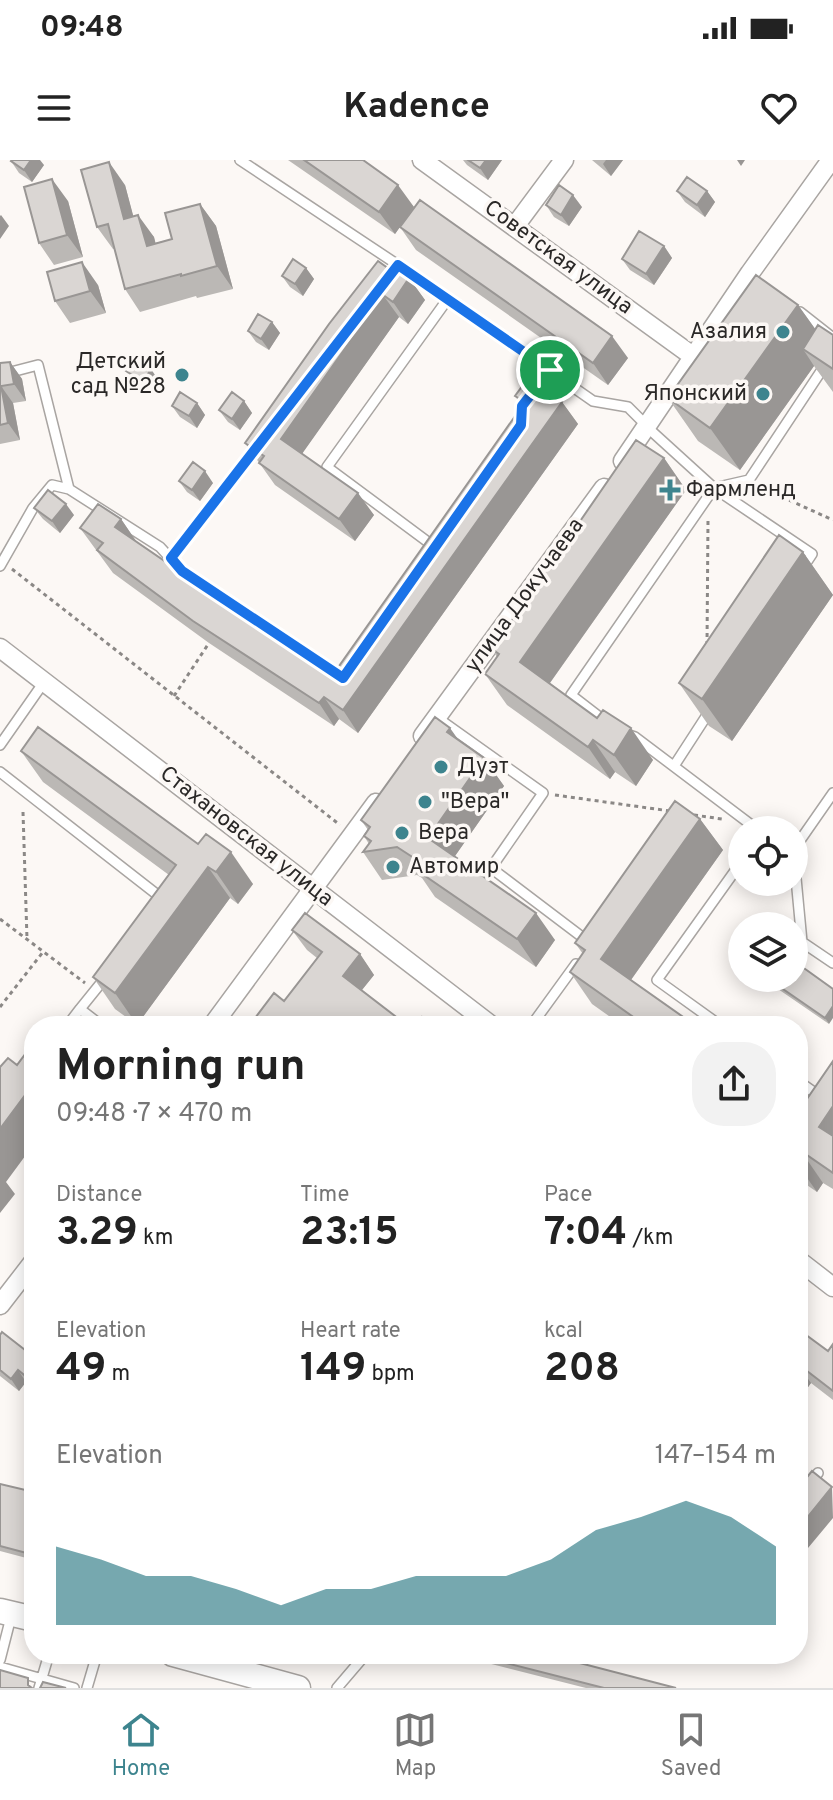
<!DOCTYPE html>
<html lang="en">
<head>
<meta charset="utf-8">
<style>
	body { margin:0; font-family:Overpass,sans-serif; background:#f2f2f2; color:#222; height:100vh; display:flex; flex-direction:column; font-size:30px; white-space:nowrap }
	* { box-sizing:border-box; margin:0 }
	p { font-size:26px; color:#767676 }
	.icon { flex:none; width:44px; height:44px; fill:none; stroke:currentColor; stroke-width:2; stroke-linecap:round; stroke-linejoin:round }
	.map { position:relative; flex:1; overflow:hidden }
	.panel { position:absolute; left:24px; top:856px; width:784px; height:648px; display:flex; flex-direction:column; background:#fff; border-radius:32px; box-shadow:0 4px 20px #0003 }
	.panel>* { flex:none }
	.buttons { position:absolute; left:728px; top:656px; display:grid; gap:16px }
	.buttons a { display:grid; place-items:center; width:80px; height:80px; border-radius:50%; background:#fff; box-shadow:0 4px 20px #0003; font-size:40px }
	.pin { position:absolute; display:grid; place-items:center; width:68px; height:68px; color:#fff; margin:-34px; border:4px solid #fff; border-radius:50%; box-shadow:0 2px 8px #0007 }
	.round { display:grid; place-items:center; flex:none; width:84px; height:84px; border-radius:32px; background:#f2f2f2 }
	.summary { display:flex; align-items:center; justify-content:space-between; height:136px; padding:0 32px }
	h1 { font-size:44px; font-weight:700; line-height:60px }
	.figures { display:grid; grid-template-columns:repeat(3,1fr); gap:12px; height:136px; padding:8px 32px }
	.figures div { display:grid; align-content:center }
	.figures b { font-size:40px; font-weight:700 }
	.figures small { font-size:22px; font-weight:400 }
	.figures p { font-size:22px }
	.chart { height:224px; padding:16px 32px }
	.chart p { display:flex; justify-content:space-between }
	.chart svg { width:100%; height:144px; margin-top:8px; fill:#3d848e; opacity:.7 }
	.status { display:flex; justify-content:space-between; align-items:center; height:56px; padding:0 40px; background:#fff; direction:ltr }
	.status svg { height:22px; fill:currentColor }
	header { display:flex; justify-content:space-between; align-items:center; height:104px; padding:0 32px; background:#fff; font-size:36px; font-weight:700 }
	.menu { display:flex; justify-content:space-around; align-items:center; height:112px; border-top:2px solid #e0e0e0; background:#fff; font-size:22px; color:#767676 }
	.menu a { display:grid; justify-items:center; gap:4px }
	.menu .active { color:#3d848e }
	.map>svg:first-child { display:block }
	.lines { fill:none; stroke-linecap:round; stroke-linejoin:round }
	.lane-casing { stroke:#a9a5a2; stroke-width:12 }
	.street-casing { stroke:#a9a5a2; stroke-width:21 }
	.secondary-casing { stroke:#a9a5a2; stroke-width:27 }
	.path { stroke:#8b8886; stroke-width:3; stroke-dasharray:4 4; stroke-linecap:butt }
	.lane { stroke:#fff; stroke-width:9 }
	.street { stroke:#fff; stroke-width:18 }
	.secondary { stroke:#fff; stroke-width:24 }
	.wall { fill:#bbb8b5 }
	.shaded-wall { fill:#999694 }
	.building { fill:#dad6d3; stroke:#999694; stroke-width:2 }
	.route-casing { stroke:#fff; stroke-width:16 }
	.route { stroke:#1a73e8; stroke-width:10 }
	.poi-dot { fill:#3d848e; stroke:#fcf8f5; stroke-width:3 }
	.labels { text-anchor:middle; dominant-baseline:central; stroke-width:7; stroke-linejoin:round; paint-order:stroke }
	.street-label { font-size:22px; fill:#2a2827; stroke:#fcf8f5 }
	.poi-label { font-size:22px; fill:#2a2827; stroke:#fcf8f5; text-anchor:start }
</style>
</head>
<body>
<div class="status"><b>09:48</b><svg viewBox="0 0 49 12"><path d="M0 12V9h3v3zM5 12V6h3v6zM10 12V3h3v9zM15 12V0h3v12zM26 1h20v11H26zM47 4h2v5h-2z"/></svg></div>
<header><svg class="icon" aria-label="menu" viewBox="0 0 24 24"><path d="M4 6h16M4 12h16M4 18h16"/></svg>Kadence<svg class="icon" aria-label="heart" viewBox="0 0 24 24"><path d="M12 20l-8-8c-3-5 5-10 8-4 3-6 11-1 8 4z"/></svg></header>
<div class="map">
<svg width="833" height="1528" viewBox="0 0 833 1528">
	<rect width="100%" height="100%" fill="#fcf8f5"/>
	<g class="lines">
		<!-- lane casing -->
		<g class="lane-casing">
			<path id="lane" d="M240 0 398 105 593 241 628 247 648 267
				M800 152 833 178
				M0 215 38 205 69 329
				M534 230 550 210
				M648 268 714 328 812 394 802 409
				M436 388 327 307 447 140
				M171 398 259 284
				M0 406 33 348 52 325 69 329 160 387 182 411 344 517
				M436 557 543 633 491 708 590 783
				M606 562 571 535 714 328 749 320 833 193
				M629 575 635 577 758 670
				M0 585 44 522
				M674 606 709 552
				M0 612 164 740
				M794 689 833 633
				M794 697 802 782 833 803
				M80 849 105 818
				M67 866 80 849 102 866
				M531 866 576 804
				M721 866 657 820 742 701
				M798 921 822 938
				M798 1339 818 1313
				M0 1500 11 1457
				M0 1507 74 1528
				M39 1528 49 1494
				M87 1528 97 1494
				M337 1528 366 1494"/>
		</g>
		<!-- street casing -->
		<g class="street-casing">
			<path id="street" d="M422 0 694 197
				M515 66 564 0
				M623 301 750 113 831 0
				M0 488 492 866
				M423 576 604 328
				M212 866 376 643
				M798 1100 833 1127
				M0 1145 34 1101"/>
		</g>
		<!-- secondary casing -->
		<g class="secondary-casing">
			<path id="secondary" d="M0 1451 34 1459
				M173 1494 298 1528"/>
		</g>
		<!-- path -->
		<path class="path" d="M760 327 833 360
			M12 409 340 665
			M707 485 708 360
			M174 536 209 483
			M555 635 670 651
			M23 652 27 779
			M694 655 722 659
			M0 759 85 823
			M0 847 43 792"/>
		<!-- lane -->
		<use href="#lane" class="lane"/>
		<!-- street -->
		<use href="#street" class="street"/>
		<!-- secondary -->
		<use href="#secondary" class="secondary"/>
	</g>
	<!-- wall -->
	<path class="wall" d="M288 0H363L414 47 395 74Z
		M463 0H502L488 20 467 5Z
		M592 0H623L611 16Z
		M11 1 44 5 32 22 19 13Z
		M125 25 133 56 154 77 155 83 172 79 200 44 216 66 233 129 197 138 196 136 140 152 125 129 115 89H113L97 67Z
		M677 31H707L715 42 705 57 685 42Z
		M68 41 83 97 54 105 39 83Z
		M546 45 582 47 569 66 554 57Z
		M400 67 628 198 608 225 416 90Z
		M664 86 672 98 654 125 630 110 622 99Z
		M306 108 314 119 303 136 290 127 282 116Z
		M392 111 409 118 425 140 408 164 399 157 302 293 374 355 355 381 275 325 245 283Z
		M98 125 106 153 70 163 55 141Z
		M798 145 816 170 833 175V232L814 206 740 310 698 281 668 238Z
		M272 162 280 173 269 190 256 182 248 171Z
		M10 202 22 219 26 241 13 243 20 280 0 284V203Z
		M126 211 159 221 151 234 134 223Z
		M546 224 556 238 562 242 578 264 358 573 339 559 334 566 209 483 113 413 80 368 121 359 136 381 332 516 522 246 515 236Z
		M244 241 252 253 240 270 228 262 219 250Z
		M197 243 205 255 197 268 180 257 172 246Z
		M664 298 686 330 550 523 653 600 636 626 615 612 610 619 507 545 485 514 497 497 492 489Z
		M179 321 213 323 200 341 187 332Z
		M34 348 74 355 60 373 43 359Z
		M803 392 833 435 732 581 709 566 679 523Z
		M458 580 484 598 504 626 455 696 555 780 536 807 435 737 422 718 417 715 382 720 363 692 369 684 364 676 368 670 361 660Z
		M21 591 253 724 238 744 230 738 137 865 115 849 93 817 169 715 43 622Z
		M700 659 723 690 631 820 696 866H623L592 844 570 812 583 794 575 783Z
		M292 770 360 794 374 815 362 830 408 866H249L284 841 317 798 307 790Z
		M794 801 829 864 762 818H794Z
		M833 901V1029L823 1023 817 1032 798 1019V952Z
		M798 1169 828 1191 833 1184V1240L811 1223 798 1241Z
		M0 1175 34 1197V1228L26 1222 19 1231 0 1216Z
		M0 1324 34 1332V1400L0 1391Z
		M452 1494H545L676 1528H586Z"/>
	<!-- shaded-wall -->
	<path class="shaded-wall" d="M31 0H40L44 5 32 22 24 10Z
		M486 0H502L488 20 480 8Z
		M606 0H623L611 16 603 4Z
		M737 0H745L741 6Z
		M109 2 125 25 140 81 124 59Z
		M52 19 68 41 83 97 67 75Z
		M398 25 414 47 395 74 379 52Z
		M707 31 715 42 705 57 697 45Z
		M573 35 582 47 569 66 561 55Z
		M200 44 216 66 233 129 217 106Z
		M1 55 9 66 0 79V56Z
		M138 55 154 77 162 108 147 86Z
		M664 86 672 98 654 125 646 114Z
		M82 102 98 125 106 153 90 131Z
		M306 108 314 119 303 136 295 124Z
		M409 118 425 140 408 164 393 142Z
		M383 135 399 157 297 301 281 279Z
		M798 145 828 187 803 189 814 206 740 310 710 268Z
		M272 162 280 173 269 190 261 179Z
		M612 176 628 198 608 225 593 203Z
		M10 202 22 219 26 241 14 224Z
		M151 209 159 221 151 234 143 222Z
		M1 226 13 243 20 280 8 263Z
		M244 241 252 253 240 270 232 259Z
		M562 242 578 264 358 573 343 550Z
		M197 243 205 255 197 268 189 256Z
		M664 298 686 330 542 534 520 502Z
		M205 311 213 323 200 341 192 330Z
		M358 333 374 355 355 381 339 359Z
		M66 344 74 355 60 373 52 361Z
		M121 359 136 381 131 389 115 367Z
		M803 392 833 435 732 581 702 539Z
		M324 537 339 559 334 566 319 543Z
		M450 568 470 596 447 572Z
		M631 568 653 600 636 626 614 595Z
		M593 580 615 612 610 619 588 587Z
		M484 598 504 626 448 706 428 678Z
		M700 659 723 690 623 831 601 799Z
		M231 692 253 724 238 744 216 712Z
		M208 707 230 738 137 865 115 833Z
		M536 753 555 780 536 807 517 779Z
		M360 794 374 815 357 836 343 816Z
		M833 846V858L829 864 825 858Z
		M317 858 323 866H311Z
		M34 923V984L6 1022 15 1034 0 1053V969Z
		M833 946V987L819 967Z
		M801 991 823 1023 817 1032 798 1005V996Z
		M798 1205 811 1223 798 1241Z
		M18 1210 26 1222 19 1231 11 1219Z
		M832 1327 833 1358 798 1400V1369Z"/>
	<!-- building -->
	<path class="building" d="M12 0H31L24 10 11 1Z
		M304 0H363L398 25 379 52Z
		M468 0H486L480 8Z
		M109 2 124 59 138 55 147 86 172 79 165 53 200 44 217 106 181 116V114L125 129 108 64 97 67 81 10Z
		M687 17 707 31 697 45 677 31Z
		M52 19 67 75 39 83 24 27Z
		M559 25 573 35 561 55 546 45Z
		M420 40 612 176 593 203 400 67Z
		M639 71 664 86 646 114 622 99Z
		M293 99 306 108 295 124 282 116Z
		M378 101 392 111 394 108 409 118 393 142 383 135 281 279 358 333 339 359 259 303 264 296 245 283 329 164Z
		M82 102 90 131 55 141 47 112Z
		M756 115 798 145 710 268 668 238Z
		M258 154 272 162 261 179 248 171Z
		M818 165 833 175V209L803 189Z
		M134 198 151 209 143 222 126 211Z
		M10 202 14 224 1 226 8 263 0 265V203Z
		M531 214 546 224 541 228 562 242 343 550 324 537 319 543 193 461 97 390 103 383 80 368 98 344 121 359 115 367 332 516 525 242 515 236Z
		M180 232 197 243 189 256 172 246Z
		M232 232 244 241 232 259 219 250Z
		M636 280 664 298 520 502 597 558 603 550 631 568 614 595 593 580 588 587 485 514 499 494 492 489Z
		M193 302 205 311 192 330 179 321Z
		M48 330 66 344 52 361 34 348Z
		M779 375 803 392 702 539 679 523Z
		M435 557 450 568 447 572 484 598 428 678 536 753 517 779 415 709 420 702 397 687 363 692 371 681 364 676 370 667 361 660Z
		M38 567 198 684 206 674 231 692 216 712 208 707 115 833 93 817 176 705 21 591Z
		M675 641 700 659 601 799 696 866H646L570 812 585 790 575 783Z
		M305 753 360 794 343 816 408 866H327L317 858 311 866H249L274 833 284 841 322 792 292 770Z
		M794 801 833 829V846L825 858 767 818H794Z
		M422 857 434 866H416Z
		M26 893 34 900V923L0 969V907L8 898 17 905Z
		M833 901V946L819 967 833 976V1013L801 991 798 996V952Z
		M798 1169 828 1191 833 1184V1231L798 1204Z
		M2 1172 34 1197V1223L18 1210 11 1219 0 1210V1175Z
		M812 1311 832 1327 798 1369V1328Z
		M0 1324 34 1332V1395L0 1386Z
		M471 1494H545L676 1528H604Z
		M0 1510 28 1518V1525L32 1528H0Z
		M43 1522 66 1528H40Z"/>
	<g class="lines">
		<!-- route casing -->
		<g class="route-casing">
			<path id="route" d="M398 105 550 210 522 246 521 265 343 518 182 411 171 398Z"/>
		</g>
		<!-- route -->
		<use href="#route" class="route"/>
	</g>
	<!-- markers -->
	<g class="poi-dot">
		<circle cx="783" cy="172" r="8"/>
		<circle cx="182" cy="215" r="8"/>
		<circle cx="763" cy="234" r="8"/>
		<path d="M666 318h8v8h8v8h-8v8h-8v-8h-8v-8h8z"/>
		<circle cx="441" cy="607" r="8"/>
		<circle cx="425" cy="642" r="8"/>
		<circle cx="402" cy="673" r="8"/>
		<circle cx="393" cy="707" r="8"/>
	</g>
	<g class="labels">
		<!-- street labels -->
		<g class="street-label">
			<text transform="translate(558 98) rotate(36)">Советская улица</text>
			<text transform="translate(525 436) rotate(-54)">улица Докучаева</text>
			<text transform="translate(246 677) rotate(38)">Стахановская улица</text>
		</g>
		<!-- poi labels -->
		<g class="poi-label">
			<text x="767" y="172" text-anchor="end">Азалия</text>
			<text x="166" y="202" text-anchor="end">Детский<tspan x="166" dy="25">сад №28</tspan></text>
			<text x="747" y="234" text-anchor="end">Японский</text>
			<text x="686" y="330">Фармленд</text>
			<text x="457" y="607">Дуэт</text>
			<text x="441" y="642">"Вера"</text>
			<text x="418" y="673">Вера</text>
			<text x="409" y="707">Автомир</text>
		</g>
	</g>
</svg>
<div class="buttons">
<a><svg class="icon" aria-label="locate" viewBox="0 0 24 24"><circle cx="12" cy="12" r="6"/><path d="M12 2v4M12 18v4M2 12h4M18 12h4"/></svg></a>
<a><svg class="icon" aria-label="layers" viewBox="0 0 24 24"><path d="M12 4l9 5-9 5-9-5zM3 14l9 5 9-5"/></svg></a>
</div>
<div class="pin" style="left:550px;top:210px;background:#1e9e55"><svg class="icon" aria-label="arrive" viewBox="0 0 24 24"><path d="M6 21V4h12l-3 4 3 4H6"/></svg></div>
<section class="panel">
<div class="summary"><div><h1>Morning run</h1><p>09:48 · 7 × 470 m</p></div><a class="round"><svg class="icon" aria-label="share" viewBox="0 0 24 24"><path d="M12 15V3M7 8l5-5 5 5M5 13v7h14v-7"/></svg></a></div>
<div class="figures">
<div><p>Distance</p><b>3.29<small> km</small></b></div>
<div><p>Time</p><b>23:15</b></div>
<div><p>Pace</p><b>7:04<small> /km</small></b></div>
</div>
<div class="figures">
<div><p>Elevation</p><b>49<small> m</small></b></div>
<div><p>Heart rate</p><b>149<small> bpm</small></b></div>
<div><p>kcal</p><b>208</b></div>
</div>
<div class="chart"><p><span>Elevation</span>147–154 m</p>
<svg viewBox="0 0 160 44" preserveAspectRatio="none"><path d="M0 44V20L10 24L20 29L30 29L40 33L50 38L60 33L70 33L80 29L90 29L100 29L110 24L120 15L130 11L140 6L150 11L160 20V44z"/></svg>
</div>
</section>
</div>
<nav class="menu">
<a class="active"><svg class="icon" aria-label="home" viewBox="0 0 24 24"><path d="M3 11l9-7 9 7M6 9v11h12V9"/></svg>Home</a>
<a><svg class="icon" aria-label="map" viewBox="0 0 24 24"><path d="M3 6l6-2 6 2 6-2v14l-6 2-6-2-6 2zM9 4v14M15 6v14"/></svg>Map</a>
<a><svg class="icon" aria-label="saved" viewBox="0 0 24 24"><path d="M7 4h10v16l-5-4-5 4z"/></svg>Saved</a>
</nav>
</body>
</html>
